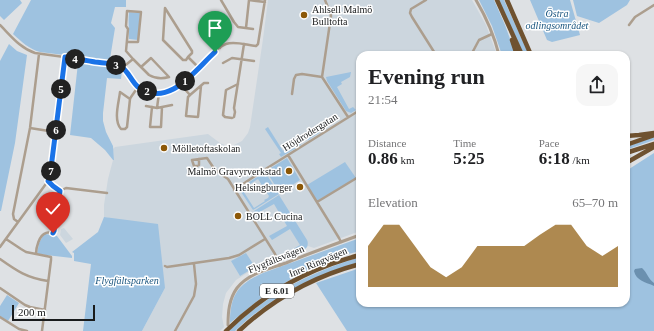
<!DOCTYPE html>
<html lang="en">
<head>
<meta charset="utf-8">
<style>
	body { margin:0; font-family:Georgia,serif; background:#f6f6f6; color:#202124; height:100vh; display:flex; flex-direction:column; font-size:15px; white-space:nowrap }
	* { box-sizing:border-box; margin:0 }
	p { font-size:13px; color:#757577 }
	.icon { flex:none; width:22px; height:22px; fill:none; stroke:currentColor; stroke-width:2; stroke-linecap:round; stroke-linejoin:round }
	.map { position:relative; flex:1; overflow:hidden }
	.panel { position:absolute; left:356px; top:51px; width:274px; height:256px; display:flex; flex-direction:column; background:#fff; border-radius:12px; box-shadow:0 1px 3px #0004 }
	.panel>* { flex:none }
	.scale { position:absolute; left:12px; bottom:10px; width:83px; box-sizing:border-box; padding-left:4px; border:2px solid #191b1c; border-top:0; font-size:11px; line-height:14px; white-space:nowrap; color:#191b1c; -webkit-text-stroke:3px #fff; paint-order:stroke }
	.pin { position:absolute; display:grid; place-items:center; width:34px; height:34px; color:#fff; margin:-41px -17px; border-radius:50% 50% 50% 0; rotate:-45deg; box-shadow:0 0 4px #0007 }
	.pin .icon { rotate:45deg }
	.km { position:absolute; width:20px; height:20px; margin:-10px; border-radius:50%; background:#222; color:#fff; font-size:11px; line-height:20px; text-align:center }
	.round { display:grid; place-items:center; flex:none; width:42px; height:42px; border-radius:12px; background:#f6f6f6 }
	.headline { display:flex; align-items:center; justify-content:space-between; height:68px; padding:0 12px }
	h1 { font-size:22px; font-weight:700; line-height:30px }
	.metrics { display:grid; grid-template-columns:repeat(3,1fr); gap:6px; height:68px; padding:4px 12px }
	.metrics div { display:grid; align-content:center }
	.metrics b { font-size:17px; font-weight:700 }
	.metrics small { font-size:11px; font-weight:400 }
	.metrics p { font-size:11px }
	.chart { height:112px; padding:8px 12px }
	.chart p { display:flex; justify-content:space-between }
	.chart svg { width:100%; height:72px; margin-top:4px; fill:#8c5807; opacity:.7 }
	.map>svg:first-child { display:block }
	.built { fill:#ccd6de }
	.green { fill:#9ec2e0 }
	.water { fill:#6b90af }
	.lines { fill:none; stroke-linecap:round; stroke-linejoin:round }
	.minor { stroke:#ac9e8e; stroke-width:2.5 }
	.tertiary { stroke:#ac9e8e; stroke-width:3 }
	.motorway { stroke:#6f5230; stroke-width:4.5 }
	.route-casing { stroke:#fff; stroke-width:8 }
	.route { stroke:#1a73e8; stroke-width:5 }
	.poi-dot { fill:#8c5807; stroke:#fff; stroke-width:1.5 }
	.labels { text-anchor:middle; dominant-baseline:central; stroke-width:3; stroke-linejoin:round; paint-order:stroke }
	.shield { fill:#fff; stroke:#5e5f60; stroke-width:1 }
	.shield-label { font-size:9px; font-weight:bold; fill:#191b1c }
	.poi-label { font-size:10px; fill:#191b1c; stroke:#fff; text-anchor:start }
	.park-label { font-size:10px; font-style:italic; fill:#19557f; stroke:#fff }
	.street-label { font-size:10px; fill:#191b1c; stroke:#fff }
</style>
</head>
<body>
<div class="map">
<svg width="654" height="331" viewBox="0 0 654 331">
	<rect width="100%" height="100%" fill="#dee1e4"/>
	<!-- built -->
	<path class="built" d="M268 0H472L486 25 497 55H360V231L314 248 308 246 301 251 255 268 236 280 226 293 223 304 222 317 224 327 220 331H142L165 288 109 218 104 217V205L108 179 113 160 114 159 113 149 115 147 208 134 220 143 227 146H232L242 141 248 133 250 127 263 39Z
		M64 228 73 239 66 243 60 235 61 229Z"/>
	<!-- green -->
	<path class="green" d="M0 0H20L22 3 4 20 0 16Z
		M31 0H126V7H115L111 23 115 28 109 65 117 67 122 71 121 79 107 78 103 113V121L106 132 113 146 114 160H113L105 150 91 138 70 135 78 63 80 57 40 52C29 49 22 42 13 34Z
		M479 0H494L505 25 516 55H502L492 26Z
		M499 0H504L529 55H524Z
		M530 0H570L580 35 552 42 547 40Z
		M573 0H630L627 5 599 23 577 16Z
		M129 12 140 13 138 40 129 39C129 30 128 21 129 12Z
		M9 44 17 51 27 55 15 143 1 211H0V61Z
		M351 72 350 77 341 82 342 84 337 87 349 109 353 107 356 110 351 113 346 111 327 81 326 77Z
		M268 127 283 151 298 141 301 145 281 157 279 154 281 153 265 129Z
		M316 128 319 133 308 140 304 135Z
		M654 137V140L626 150V147Z
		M654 153V331H347L316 283 360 268V303H626V171Z
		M287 158 300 180 280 193 266 171Z
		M345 162 356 178 317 201 307 185Z
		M265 172 279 194 253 210 241 192 242 189 254 208 265 201 264 200 268 198 269 196 258 179 242 189 241 187Z
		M279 195 307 240C308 242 308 244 307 247 304 252 289 256 283 258L281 255 285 254 300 245 290 229 272 240 269 236 287 226 274 204 256 214 254 211Z
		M104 217 158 224 165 288 142 331H83L91 264 74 261V253L72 252 98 232Z
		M44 234H46L57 236 72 256V258L37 254 39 243Z
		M360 238V251L333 258 288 281 265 295 230 323C230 295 238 284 263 273Z
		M246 253 255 267 240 276 231 261Z
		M360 257V262C313 276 270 297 235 331H229C267 294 309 273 360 257Z
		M7 295 19 303 8 321 0 316V306Z"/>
	<!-- water -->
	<path class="water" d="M642 268C647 272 648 279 654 283V286C646 282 636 281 634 271L635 269Z"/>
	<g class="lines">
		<!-- minor -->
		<path class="minor" d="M221 0 234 22 238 27 253 29
			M325 0 329 10 331 16 322 77 348 117
			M426 0 411 9 410 13 412 17 436 55
			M0 25C11 36 20 48 35 53L108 63C113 64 118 65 122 68 125 70 127 74 130 77 137 87 146 93 158 93 180 93 197 69 211 55 215 51 220 46 226 44 235 41 246 45 256 46L258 44 265 0
			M629 25 635 17 654 5
			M246 28 249 0 265 2
			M207 30 220 48
			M127 42H138L141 12 127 11 126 26 128 29 126 51 133 59
			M471 55 479 40 492 34
			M188 57 186 60H183L163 40 165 8 192 51V53L188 57 199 68
			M223 63 232 58 254 61
			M122 68 133 59 149 75C156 79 162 79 169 77L151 58 141 67
			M238 84 226 90 223 115 225 117 232 118 234 117 235 112 234 108 244 44
			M181 85 190 95 204 83H208
			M292 94 294 79 296 75 302 74 322 77
			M190 95 188 97 186 116 198 117 201 86
			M130 99 127 127 125 129H121C113 120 119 102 120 92L130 99 131 97 138 87
			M146 106 157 108 172 105
			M152 107 150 127H161L162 107
			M157 108 159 93
			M30 128 55 132
			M288 155 339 238 341 242
			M199 159V165L197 166H194L192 160 207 158 215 170 228 179 275 254 280 265
			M48 181 53 186 60 191 66 188 107 193
			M234 190 264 170 360 110
			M317 202 360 176
			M18 222 14 219 13 214 30 128 39 54
			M6 239 21 249 26 252 51 257V260L42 331
			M0 247 48 181 50 176 65 57
			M36 254C36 248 39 235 46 233 48 232 51 233 53 233L54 231 60 191
			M0 259C17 271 27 278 48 281
			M165 266 167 267 229 258 239 255 265 239
			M0 288 25 305 30 307 45 310
			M0 317 19 329 27 331
			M175 331 194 296 196 284 194 264"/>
		<!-- tertiary -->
		<path class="tertiary" d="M476 0C486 17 494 35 499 55
			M228 325C228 312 229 299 237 288 249 273 269 269 286 263 310 253 335 244 360 235"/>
		<!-- motorway -->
		<path class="motorway" d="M497 0 522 55
			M507 0 531 55
			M512 40 517 55
			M626 136 639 135 654 133
			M626 145 654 135
			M626 153 654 144
			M626 163 654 147
			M226 331C263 294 310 268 360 255
			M239 331C273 299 315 276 360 264"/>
	</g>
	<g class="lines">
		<!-- route casing -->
		<g class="route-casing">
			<path id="route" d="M53 233 54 231 60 191 53 186 48 181 50 176 65 57C75 59 85 60 95 62 103 63 113 63 120 66 128 70 131 81 138 87 169 109 195 70 215 52"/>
		</g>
		<!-- route -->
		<use href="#route" class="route"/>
	</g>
	<!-- markers -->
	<g class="poi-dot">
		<circle cx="304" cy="15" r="4"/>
		<circle cx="164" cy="148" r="4"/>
		<circle cx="289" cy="171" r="4"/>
		<circle cx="300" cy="187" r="4"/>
		<circle cx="238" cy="216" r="4"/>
	</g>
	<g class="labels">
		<!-- shield labels -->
		<rect class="shield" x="260" y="284" width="34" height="14" rx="3"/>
		<g class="shield-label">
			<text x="277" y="291">E 6.01</text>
		</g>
		<!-- poi labels -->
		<g class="poi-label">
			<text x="312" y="9">Ahlsell Malmö<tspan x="312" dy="12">Bulltofta</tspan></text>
			<text x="172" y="148">Mölletoftaskolan</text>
			<text x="281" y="171" text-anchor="end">Malmö Gravyrverkstad</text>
			<text x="292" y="187" text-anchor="end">Helsingburger</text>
			<text x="246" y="216">BOLL Cucina</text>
		</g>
		<!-- park labels -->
		<g class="park-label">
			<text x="557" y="13">Östra<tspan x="557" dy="12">odlingsområdet</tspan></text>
			<text x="127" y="280">Flygfältsparken</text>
		</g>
		<!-- street labels -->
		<g class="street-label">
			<text transform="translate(310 132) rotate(-32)">Höjdrodergatan</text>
			<text transform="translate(276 259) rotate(-22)">Flygfältsvägen</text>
			<text transform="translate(318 262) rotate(-23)">Inre Ringvägen</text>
		</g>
	</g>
</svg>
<div class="scale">200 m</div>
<div class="pin" style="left:215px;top:52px;background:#1e9e55"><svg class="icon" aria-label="arrive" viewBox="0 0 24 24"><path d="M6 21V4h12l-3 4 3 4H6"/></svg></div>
<div class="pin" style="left:53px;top:233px;background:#d93025"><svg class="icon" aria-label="check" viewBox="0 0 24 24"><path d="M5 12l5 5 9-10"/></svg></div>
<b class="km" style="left:185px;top:81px">1</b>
<b class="km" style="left:147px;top:91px">2</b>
<b class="km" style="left:116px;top:65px">3</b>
<b class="km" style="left:75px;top:59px">4</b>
<b class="km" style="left:61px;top:89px">5</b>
<b class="km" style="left:56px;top:130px">6</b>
<b class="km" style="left:51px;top:171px">7</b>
<section class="panel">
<div class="headline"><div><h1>Evening run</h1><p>21:54</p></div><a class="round"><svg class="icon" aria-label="share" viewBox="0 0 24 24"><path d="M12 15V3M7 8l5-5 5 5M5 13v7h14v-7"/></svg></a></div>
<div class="metrics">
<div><p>Distance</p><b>0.86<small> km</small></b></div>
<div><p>Time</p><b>5:25</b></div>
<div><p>Pace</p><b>6:18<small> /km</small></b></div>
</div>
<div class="chart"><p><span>Elevation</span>65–70 m</p>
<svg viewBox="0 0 160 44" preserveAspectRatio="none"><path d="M0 44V19L10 6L20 6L30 19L40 32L50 38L60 32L70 19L80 19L90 19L100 19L110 12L120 6L130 6L140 19L150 25L160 19V44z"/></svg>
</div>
</section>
</div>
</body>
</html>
